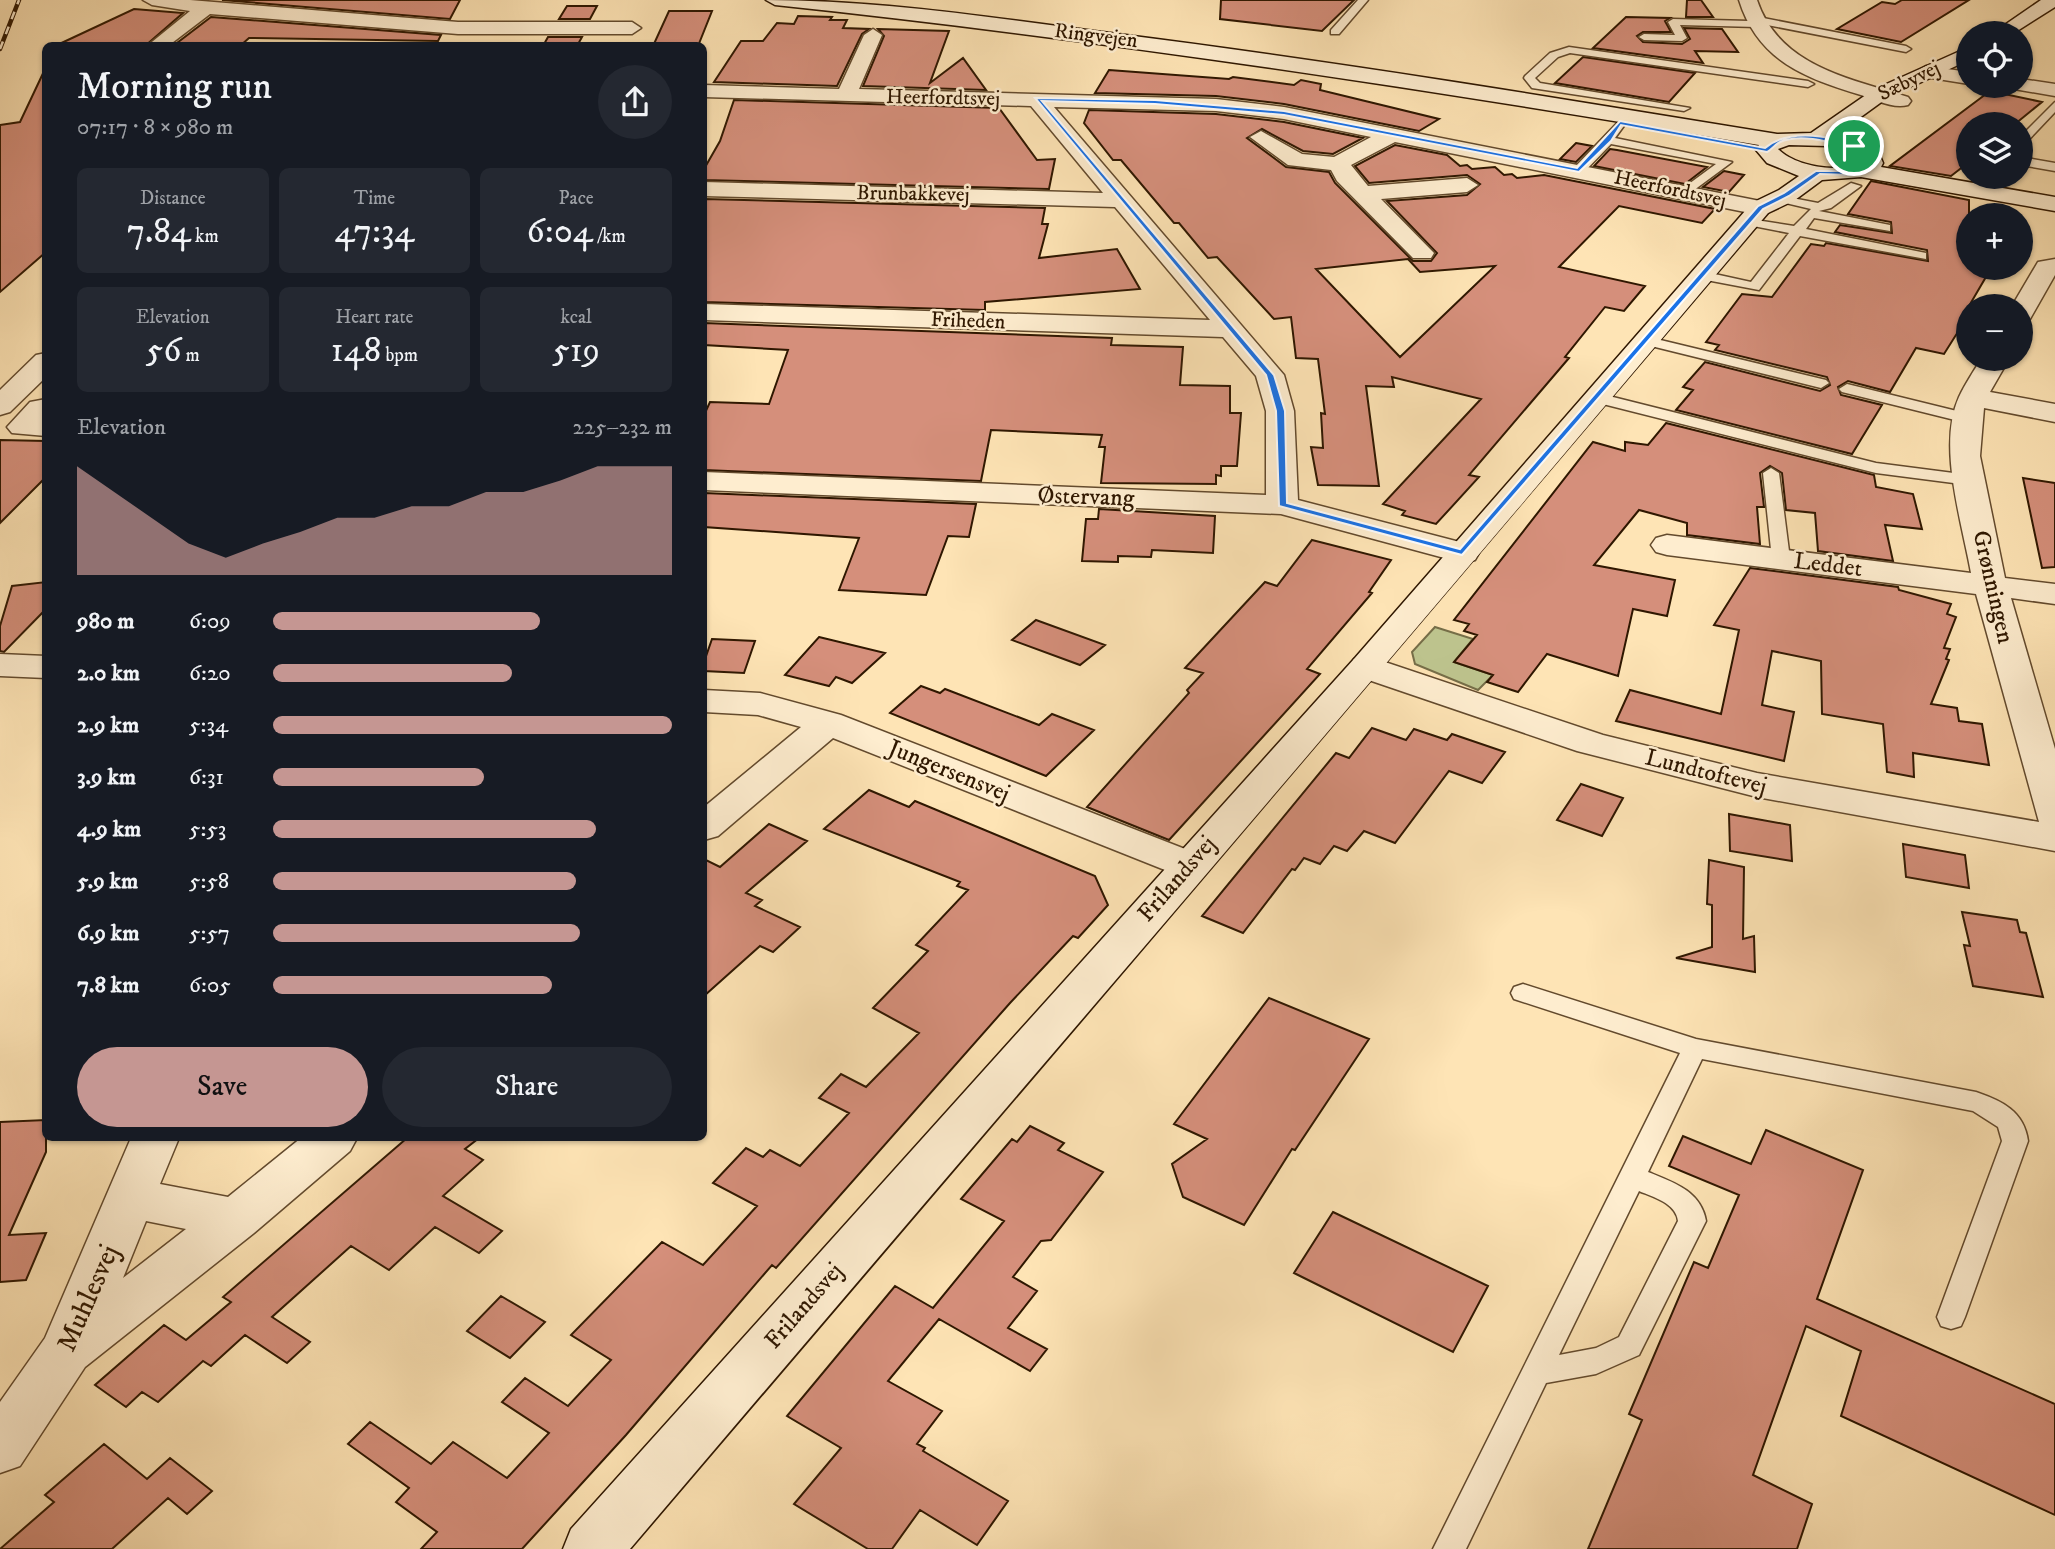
<!DOCTYPE html>
<html lang="en">
<head>
<meta charset="utf-8">
<style>
	body { margin:0; font-family:"IM FELL DW Pica",serif; background:#242831; color:#f1f3f6; height:100vh; display:flex; flex-direction:column; font-size:26px; white-space:nowrap }
	* { box-sizing:border-box; margin:0 }
	p { font-size:23px; color:#9ea1a6 }
	.icon { flex:none; width:38px; height:38px; fill:none; stroke:currentColor; stroke-width:2; stroke-linecap:round; stroke-linejoin:round }
	.map { position:relative; flex:1; overflow:hidden }
	.sheet { position:absolute; left:42px; top:42px; width:665px; height:1099px; display:flex; flex-direction:column; background:#171b24; border-radius:10px; box-shadow:0 2px 5px #0004 }
	.sheet>* { flex:none }
	.tools { position:absolute; left:1956px; top:21px; display:grid; gap:14px }
	.tools a { display:grid; place-items:center; width:77px; height:77px; border-radius:50%; background:#171b24; box-shadow:0 2px 5px #0004; font-size:35px }
	.pin { position:absolute; display:grid; place-items:center; width:60px; height:60px; color:#fff; margin:-30px; border:4px solid #fff; border-radius:50%; box-shadow:0 2px 7px #0007 }
	.round { display:grid; place-items:center; flex:none; width:74px; height:74px; border-radius:37px; background:#242831 }
	.overview { display:flex; align-items:center; justify-content:space-between; height:119px; padding:0 35px }
	h1 { font-size:38px; font-weight:600; line-height:52px }
	.stats { display:grid; grid-template-columns:repeat(3,1fr); gap:10px; height:119px; padding:7px 35px }
	.stats div { display:grid; align-content:center; border-radius:10px; background:#242831; text-align:center }
	.stats b { font-size:35px; font-weight:600 }
	.stats small { font-size:19px; font-weight:400 }
	.stats p { font-size:19px }
	.chart { height:196px; padding:14px 35px }
	.chart p { display:flex; justify-content:space-between }
	.chart svg { width:100%; height:126px; margin-top:7px; fill:#c59692; opacity:.7 }
	.cta { display:flex; gap:14px; margin-top:auto; padding:14px 35px }
	.cta a { flex:1; height:80px; border-radius:42px; background:#c59692; color:#111; font-size:28px; font-weight:600; line-height:80px; text-align:center }
	.cta a+a { background:#242831; color:#f1f3f6 }
	ul { padding:0 35px; list-style:none; font-size:23px }
	li { display:grid; grid-template-columns:112px 84px 1fr; align-items:center; height:52px }
	li i { height:18px; border-radius:9px; background:#c59692 }
	.map>svg:first-child { display:block }
	.green { fill:#bec58f; stroke:#766e48; stroke-width:2 }
	.building { fill:#d58f7b; stroke:#2f1700; stroke-width:2; fill-rule:evenodd }
	.lines { fill:none; stroke-linecap:round; stroke-linejoin:round }
	.lane-casing { stroke:#634a2d; stroke-width:3 }
	.street-casing { stroke:#634a2d; stroke-width:3 }
	.secondary-casing { stroke:#2f1700; stroke-width:3 }
	.lane { fill:#feedcf; fill-rule:evenodd }
	.street { fill:#feedcf; fill-rule:evenodd }
	.secondary { fill:#feedcf; fill-rule:evenodd }
	.rail-casing { stroke:#2f1700; stroke-width:4.5 }
	.rail { stroke:#feedcf; stroke-width:2.5; stroke-dasharray:8; stroke-linecap:butt }
	.route { fill:#1a73e8; stroke:#fff; stroke-width:2; fill-rule:evenodd }
	.labels { text-anchor:middle; dominant-baseline:central; stroke-width:5; stroke-linejoin:round; paint-order:stroke }
	.far-street-label { font-size:21px; fill:#2f1700; stroke:#feedcf }
	.street-label { font-size:24px; fill:#2f1700; stroke:#feedcf }
	.near-street-label { font-size:28px; fill:#2f1700; stroke:#feedcf }
</style>
</head>
<body>
<div class="map">
<svg width="2055" height="1549" viewBox="0 0 2055 1549">
	<rect width="100%" height="100%" fill="#fee4b5"/>
	<filter id="stains"><feTurbulence type="fractalNoise" baseFrequency=".00286" numOctaves="4"/><feColorMatrix values="0 0 0 0 .2 0 0 0 0 .09 0 0 0 0 .02 0 0 0 .5 -.17"/></filter>
	<radialGradient id="worn" r=".72"><stop offset=".6" stop-color="#630" stop-opacity="0"/><stop offset="1" stop-color="#630" stop-opacity=".3"/></radialGradient>
	<!-- green -->
	<path class="green" d="M1435 627 1473 639 1454 662 1493 675 1478 690 1415 664 1412 652Z"/>
	<!-- building -->
	<path class="building" d="M222 0H460L450 19Z
		M1221 0H1354L1322 31 1220 19Z
		M1687 0H1701L1713 17H1686Z
		M1902 0H1969L1901 42 1837 29 1882 2 1895 4Z
		M567 6H597L590 19H559Z
		M134 9 183 13 145 46H55Z
		M669 11H712L698 46H653Z
		M798 16 832 17 830 20H847L843 28 869 29 862 34 837 86 714 82 741 41H763L777 23 794 24Z
		M211 17 441 35 438 41 249 38 240 46H173Z
		M1626 17 1670 18 1665 21 1671 32H1643L1637 36 1643 42 1682 44 1690 39 1684 28 1722 29 1738 52 1695 51 1703 63 1593 48Z
		M878 29 949 31 930 83 963 58 986 90 863 86 884 36Z
		M548 37H582L577 46H543Z
		M1583 57 1695 73 1669 102 1555 83Z
		M46 67V252L0 292V125L20 122Z
		M1109 70 1229 79 1233 77 1294 85 1301 80 1321 84 1320 90 1439 119 1419 131 1284 104 1216 96 1095 93Z
		M1990 91 2042 102 2015 124 1969 123V162L1951 176 1890 166Z
		M734 100 999 108 1037 160 1055 159 1049 189 704 180V169L720 141Z
		M1089 110 1216 114 1284 122 1363 138 1333 154 1303 151 1262 129 1247 138 1286 167 1329 172 1335 183 1413 261H1431L1437 253 1387 201 1467 195 1480 184 1467 175 1369 183 1355 166 1395 145 1447 155 1460 166 1467 165 1472 169 1495 167 1504 175 1512 174 1517 178 1544 175 1715 209 1702 223 1619 206 1559 267 1645 286 1624 311 1605 307 1565 357 1569 358 1469 475 1479 477 1436 524 1402 515 1405 511 1383 504 1481 399 1392 377 1394 387 1366 386 1379 486 1318 485 1311 447 1323 448 1321 413 1325 414 1318 359 1296 358 1291 317 1274 319 1217 257 1208 258 1179 223H1174L1121 160H1113L1084 123ZM1408 259 1420 272 1495 266 1400 357 1316 269Z
		M1576 143 1592 146 1576 162 1560 159Z
		M1610 149 1617 150 1707 167 1685 184 1594 166Z
		M1724 171 1744 175 1729 192 1703 187Z
		M1871 181 1969 200V268L1990 270 1969 306V328L1961 327 1944 354 1916 348 1890 392 1848 381 1838 387 1841 395 1882 405 1852 454 1676 410 1693 390 1683 387 1705 362 1820 391 1830 385 1827 377 1715 350 1719 345 1706 342 1742 294 1772 297 1811 244 1824 246 1826 243 1928 261 1927 250 1835 232 1840 225 1892 233 1891 222 1848 214Z
		M704 199 1045 208 1042 224H1048L1039 258 1117 249 1140 289 985 302V310L704 302Z
		M704 323 1112 338 1111 345 1183 347 1180 385 1230 386V413H1241L1237 466H1221V476L1216 475V484L1101 483 1105 447H1099L1102 435 991 430 981 481 704 470V415L710 402 769 404 788 350 704 345Z
		M1666 423 1874 475 1876 487 1913 494 1922 529 1885 525 1893 561 1818 551 1815 513 1786 510 1782 473 1770 466 1760 473 1764 507H1757L1760 544 1687 535V523L1639 510 1594 565 1675 580 1667 616 1633 609 1618 676 1547 654 1518 692 1487 682 1493 675 1454 662 1477 635 1464 631 1469 624 1454 620 1593 442 1625 451V442L1648 445Z
		M0 440 46 441V477L0 523Z
		M2023 478 2055 483V567L2042 568Z
		M704 493 976 504 969 537 948 536 926 595 839 590 859 538 704 527Z
		M1099 509 1215 516 1213 553 1152 550 1151 557 1118 556V562L1082 561 1086 519H1098Z
		M1312 540 1391 560 1369 592 1372 593 1307 669 1320 674 1169 840 1087 807 1189 693 1187 690 1203 673 1185 668 1265 582 1277 586Z
		M1750 568 1898 587 1899 590 1951 604 1947 614 1956 617 1944 648 1950 649 1946 659 1949 660 1931 704 1957 708 1959 721 1982 724 1989 765 1913 753 1914 777 1887 772 1883 724 1822 714 1821 661 1772 651 1762 705 1794 712 1784 761 1616 721 1630 690 1721 714 1739 630 1714 625Z
		M46 582V609L4 652 0 651V626L12 586Z
		M1036 620 1105 645 1080 665 1012 640Z
		M819 637 885 653 852 683 836 677 829 686 785 675Z
		M712 639 755 641 744 673 704 671V662Z
		M921 686 940 693 945 689 1039 725 1052 714 1094 730 1046 776 890 713Z
		M1372 728 1406 740 1414 729 1447 740 1452 734 1505 752 1482 783 1449 771 1395 843 1364 831 1347 851 1334 846 1320 864 1304 858 1295 870 1292 869 1243 933 1202 916 1336 753 1349 758Z
		M1581 784 1623 798 1602 836 1557 820Z
		M869 790 909 807 915 801 1095 876 1108 905 1078 938 1073 936 1010 1003 776 1268 772 1265 626 1435 522 1549H421L437 1532 396 1502 409 1488 348 1444 370 1422 431 1464 453 1442 507 1478 549 1433 502 1402 525 1378 568 1406 611 1360 571 1335 662 1242 703 1265 757 1206 713 1183 746 1148 763 1157 770 1150 800 1166 849 1113 819 1098 841 1074 866 1087 919 1033 873 1008 928 951 916 945 968 890 957 886 960 882 824 829Z
		M1729 814 1790 825 1792 861 1730 851Z
		M769 824 807 841 746 893 762 900 755 906 800 927 773 952 760 946 704 996V859L720 867Z
		M1903 844 1965 855 1969 888 1906 877Z
		M1709 860 1744 867 1743 939 1754 936 1755 972 1676 958 1712 947V905L1707 904Z
		M1962 912 2017 920 2020 932 2026 933 2043 997 1973 986 1964 945 1970 946Z
		M1269 998 1369 1039 1295 1150 1292 1149 1244 1225 1183 1197 1172 1164 1207 1139 1174 1124Z
		M46 1120V1152L9 1235 46 1233 26 1280 0 1282V1122Z
		M1030 1126 1064 1143 1058 1150 1103 1172 1051 1240 1041 1241 1013 1277 1037 1291 1008 1328 1047 1349 1030 1371 939 1319 888 1381 942 1411 917 1444 925 1448 923 1451 1008 1501 977 1545 920 1510 892 1549H868L794 1504 841 1448 787 1416 895 1286 933 1308 1004 1221 961 1199 1012 1139 1017 1142Z
		M1766 1130 1863 1170 1817 1299 2055 1404V1515L1841 1416 1861 1351 1806 1326 1753 1475 1812 1504 1797 1549H1588L1642 1420 1629 1414 1694 1262 1708 1268 1739 1195 1669 1166 1683 1136 1751 1164Z
		M407 1138H479L465 1149 483 1160 443 1196 502 1231 479 1253 435 1227 389 1270 351 1246 272 1317 310 1342 287 1363 245 1335 211 1366 203 1361 158 1402 142 1392 126 1407 95 1385 164 1325 186 1340 231 1302 223 1297Z
		M1333 1212 1488 1286 1453 1352 1294 1273Z
		M501 1296 545 1322 510 1358 467 1331Z
		M104 1444 147 1479 170 1458 212 1491 187 1514 168 1498 112 1549H0L54 1502 45 1495Z"/>
	<g class="lines">
		<!-- lane casing -->
		<g class="lane-casing">
			<path id="lane" d="M1358 0H1368L1339 34H1331V30Z
				M1753 16 1906 46 1911 49 1906 52 1762 24 1757 27 1680 25 1687 38 1682 41 1644 40 1639 37 1644 34 1675 35 1668 22 1673 19 1749 21Z
				M1569 47 1808 81 1814 84 1808 87 1570 53 1558 57 1535 78 1540 83 1690 108 1684 111 1532 88 1524 78 1525 76 1550 53Z
				M2055 102V112L2021 148V136Z
				M1620 120 1626 123 1615 138 1732 162 1686 196 1682 195V189L1716 164 1611 144 1583 173H1575V167Z
				M2021 157 2055 163V171L2021 165Z
				M1851 183 1861 186 1831 208 1819 211 1890 225V231L1814 218 1806 229 1926 253V259L1800 236 1759 290 1701 279 1694 275 1701 271 1751 282 1789 233 1743 224V218L1794 226 1811 209 1777 201V195L1818 203Z
				M1648 337 1826 380 1829 383 1821 388 1643 344 1641 341Z
				M1847 384 1973 415 1975 418 1967 423 1842 392 1839 389Z
				M1597 393 1876 463 1969 475 1977 480 1969 485 1876 473 1591 401 1589 398Z
				M1771 468 1779 473 1790 559 1781 564 1772 559 1763 473Z
				M1523 984 1696 1039 1976 1092C2002 1101 2024 1111 2028 1141L1965 1317 1961 1326 1951 1329 1941 1326 1937 1317 2002 1141 1998 1127 1973 1111 1702 1059 1648 1172C1673 1182 1701 1191 1706 1221L1639 1355 1596 1374 1546 1383 1466 1549H1433L1680 1053 1514 999 1511 993 1514 987ZM1639 1191C1653 1197 1676 1203 1678 1221L1619 1337 1596 1348 1559 1355Z"/>
		</g>
		<!-- street casing -->
		<g class="street-casing">
			<path id="street" d="M143 0H190L458 22H632L641 28 632 34H458L210 14 168 46H147L190 11 152 5Z
				M1739 0H1757C1779 66 1848 78 1908 97L1911 101 1908 105C1893 109 1876 100 1861 95 1805 78 1758 61 1739 0Z
				M873 29 882 35 859 89 1216 99 1284 107 1760 201 1768 203 1772 208 1768 213 1760 215 1395 142 1351 165 1368 186 1467 178 1478 185 1467 192 1381 199 1434 253 1431 258H1413L1337 181 1331 170 1288 165 1250 137 1261 131 1302 154 1334 157 1371 137 1284 119 1216 111 1054 107 1284 375 1294 411 1298 500 1475 546 1479 553 1475 560 1463 563 1281 514 704 490V472L1266 495V411L1256 376 1223 337 704 320V304L1210 320 1115 207 704 196V182L1103 193 1031 106 704 97V85L839 89 864 35Z
				M1926 66 1969 72V84L1919 76 1916 72Z
				M2021 79 2055 84V96L2014 89 2011 86H2021Z
				M2055 259V275L2030 319 2021 321V306H2012L2038 262Z
				M46 353V377L10 412 0 415V390L36 355Z
				M1981 359H2009L1990 392 2055 404V422L1984 408 1980 456 2005 578 2055 584V604L2011 598 2055 749V851L1757 797 1577 751 1354 675 1349 667 1354 659 1367 656 1603 735 1757 773 2039 822 1976 594 1667 555 1656 552 1651 545 1656 538 1667 535 1971 573C1962 522 1937 445 1959 397 1965 384 1974 371 1981 359Z
				M46 399V436L12 433 7 427 30 402Z
				M0 654 46 656V678L0 676Z
				M704 690 760 693 841 715 1203 856 1209 865 1203 874 1189 878 1175 874 833 738 718 836 704 840V807L801 727 758 715 704 712Z
				M131 1138H179L160 1184 228 1197 301 1138H357L350 1151 254 1233 85 1367 20 1466 0 1473V1402L45 1338ZM146 1221 186 1229 123 1278Z"/>
		</g>
		<!-- secondary casing -->
		<g class="secondary-casing">
			<path id="secondary" d="M766 0C884 0 1001 19 1118 34 1339 62 1558 98 1777 134L1811 133 1873 90 1969 47V60L1887 98 1836 135 1877 149 1883 163 1881 167 2055 197V211L1861 177 1822 180 1795 200 1768 213C1391 661 1009 1103 630 1549H563L571 1529 1354 659 1752 203 1779 190 1799 176 1767 163 1756 150 1759 145C1432 90 1105 40 775 5ZM1789 145 1827 146 1860 161C1840 175 1795 166 1778 149Z
				M2041 0H2055V7L2014 33H1993Z"/>
		</g>
		<!-- lane -->
		<use href="#lane" class="lane"/>
		<!-- street -->
		<use href="#street" class="street"/>
		<!-- secondary -->
		<use href="#secondary" class="secondary"/>
		<!-- rail casing -->
		<g class="rail-casing">
			<path id="rail" d="M0 49 19 0"/>
		</g>
		<!-- rail -->
		<use href="#rail" class="rail"/>
	</g>
	<!-- route -->
	<path class="route" d="M1035 98 1155 100 1284 111 1577 168 1620 121 1765 148C1791 125 1850 137 1875 158L1872 168 1850 175 1820 174 1789 196 1763 209 1462 555 1279 506 1276 411 1266 375ZM1042 101 1155 104 1284 115 1579 172 1611 141 1621 125 1767 152C1771 150 1776 144 1780 142 1805 132 1848 145 1868 159L1866 166 1849 171H1816L1784 193 1758 206 1460 549 1287 503 1285 411 1274 375Z"/>
	<g class="labels">
		<!-- far-street labels -->
		<g class="far-street-label">
			<text transform="translate(1096 36) rotate(7)">Ringvejen</text>
			<text transform="translate(1909 81) rotate(-26)">Sæbyvej</text>
			<text transform="translate(943 98) rotate(1)">Heerfordtsvej</text>
			<text transform="translate(1670 189) rotate(12)">Heerfordtsvej</text>
			<text transform="translate(913 194) rotate(1)">Brunbakkevej</text>
			<text transform="translate(968 321) rotate(2)">Friheden</text>
		</g>
		<!-- street labels -->
		<g class="street-label">
			<text transform="translate(1086 497) rotate(2)">Østervang</text>
			<text transform="translate(1828 565) rotate(7)">Leddet</text>
			<text transform="translate(1993 587) rotate(77)">Grønningen</text>
			<text transform="translate(949 771) rotate(22)">Jungersensvej</text>
			<text transform="translate(1706 772) rotate(14)">Lundtoftevej</text>
			<text transform="translate(1177 879) rotate(-49)">Frilandsvej</text>
			<text transform="translate(804 1306) rotate(-49)">Frilandsvej</text>
		</g>
		<!-- near-street labels -->
		<g class="near-street-label">
			<text transform="translate(88 1298) rotate(-66)">Muhlesvej</text>
		</g>
	</g>
	<rect width="100%" height="100%" filter="url(#stains)"/>
	<rect width="100%" height="100%" fill="url(#worn)"/>
</svg>
<div class="tools">
<a><svg class="icon" aria-label="locate" viewBox="0 0 24 24"><circle cx="12" cy="12" r="6"/><path d="M12 2v4M12 18v4M2 12h4M18 12h4"/></svg></a>
<a><svg class="icon" aria-label="layers" viewBox="0 0 24 24"><path d="M12 4l9 5-9 5-9-5zM3 14l9 5 9-5"/></svg></a>
<a>+</a>
<a>−</a>
</div>
<div class="pin" style="left:1854px;top:146px;background:#1e9e55"><svg class="icon" aria-label="arrive" viewBox="0 0 24 24"><path d="M6 21V4h12l-3 4 3 4H6"/></svg></div>
<section class="sheet">
<div class="overview"><div><h1>Morning run</h1><p>07:17 · 8 × 980 m</p></div><a class="round"><svg class="icon" aria-label="share" viewBox="0 0 24 24"><path d="M12 15V3M7 8l5-5 5 5M5 13v7h14v-7"/></svg></a></div>
<div class="stats">
<div><p>Distance</p><b>7.84<small> km</small></b></div>
<div><p>Time</p><b>47:34</b></div>
<div><p>Pace</p><b>6:04<small> /km</small></b></div>
</div>
<div class="stats">
<div><p>Elevation</p><b>56<small> m</small></b></div>
<div><p>Heart rate</p><b>148<small> bpm</small></b></div>
<div><p>kcal</p><b>519</b></div>
</div>
<div class="chart"><p><span>Elevation</span>225–232 m</p>
<svg viewBox="0 0 160 44" preserveAspectRatio="none"><path d="M0 44V6L10 15L20 24L30 33L40 38L50 33L60 29L70 24L80 24L90 20L100 20L110 15L120 15L130 11L140 6L150 6L160 6V44z"/></svg>
</div>
<ul>
<li><b>980 m</b>6:09<i style="width:67%"></i></li>
<li><b>2.0 km</b>6:20<i style="width:60%"></i></li>
<li><b>2.9 km</b>5:34<i style="width:100%"></i></li>
<li><b>3.9 km</b>6:31<i style="width:53%"></i></li>
<li><b>4.9 km</b>5:53<i style="width:81%"></i></li>
<li><b>5.9 km</b>5:58<i style="width:76%"></i></li>
<li><b>6.9 km</b>5:57<i style="width:77%"></i></li>
<li><b>7.8 km</b>6:05<i style="width:70%"></i></li>
</ul>
<div class="cta"><a>Save</a><a>Share</a></div>
</section>
</div>
</body>
</html>
